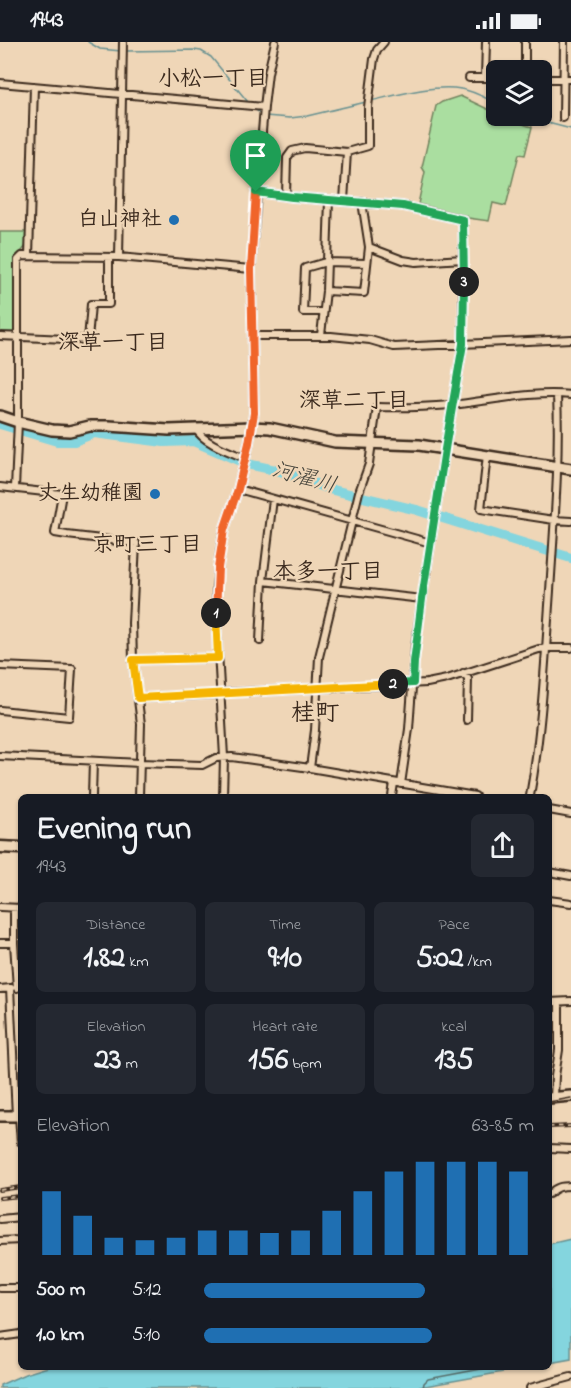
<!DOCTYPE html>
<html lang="en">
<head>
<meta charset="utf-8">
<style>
	body { margin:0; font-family:"Indie Flower","Klee One",sans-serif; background:#242831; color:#f1f3f6; height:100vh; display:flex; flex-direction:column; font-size:22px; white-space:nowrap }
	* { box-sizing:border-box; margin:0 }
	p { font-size:20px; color:#9ea1a6 }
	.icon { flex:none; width:33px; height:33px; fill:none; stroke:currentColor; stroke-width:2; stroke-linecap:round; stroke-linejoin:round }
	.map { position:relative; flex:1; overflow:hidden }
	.drawer { position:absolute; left:18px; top:752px; width:534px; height:576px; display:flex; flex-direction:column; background:#171b24; border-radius:9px; box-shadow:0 2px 4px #0004 }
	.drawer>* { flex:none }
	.fabs { position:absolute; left:486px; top:18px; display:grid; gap:12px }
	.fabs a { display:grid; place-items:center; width:66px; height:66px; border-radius:9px; background:#171b24; box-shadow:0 2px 4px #0004; font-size:30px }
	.pin { position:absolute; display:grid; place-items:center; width:51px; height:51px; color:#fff; margin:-62px -26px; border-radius:50% 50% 50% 0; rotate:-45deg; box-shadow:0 0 6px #0007 }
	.pin .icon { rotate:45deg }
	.km { position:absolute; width:30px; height:30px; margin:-15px; border-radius:50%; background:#222; color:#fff; font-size:16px; line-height:30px; text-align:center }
	.round { display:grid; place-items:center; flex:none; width:63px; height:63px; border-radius:9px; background:#242831 }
	.summary { display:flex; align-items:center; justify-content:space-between; height:102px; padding:0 18px }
	h1 { font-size:33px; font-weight:700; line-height:45px }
	.metrics { display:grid; grid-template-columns:repeat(3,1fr); gap:9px; height:102px; padding:6px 18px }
	.metrics div { display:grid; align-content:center; border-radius:9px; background:#242831; text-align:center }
	.metrics b { font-size:30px; font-weight:700 }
	.metrics small { font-size:16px; font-weight:400 }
	.metrics p { font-size:16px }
	.chart { height:168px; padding:12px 18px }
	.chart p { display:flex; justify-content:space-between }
	.chart svg { width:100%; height:108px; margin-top:6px; stroke:#1f6fb2; stroke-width:6 }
	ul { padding:0 18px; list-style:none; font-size:20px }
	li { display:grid; grid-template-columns:96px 72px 1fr; align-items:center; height:45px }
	li i { height:15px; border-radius:8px; background:#1f6fb2 }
	.status { display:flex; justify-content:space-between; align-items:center; height:42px; padding:0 30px; background:#171b24; direction:ltr }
	.status svg { height:16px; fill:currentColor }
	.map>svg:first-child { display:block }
	.green { fill:#aadea0; stroke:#72845f; stroke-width:1.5 }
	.water { fill:#84d5de; stroke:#679191; stroke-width:1.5 }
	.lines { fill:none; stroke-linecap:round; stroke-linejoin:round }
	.shore { stroke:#586e6b; stroke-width:1.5 }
	.stream { stroke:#679191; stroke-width:1.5 }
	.river { stroke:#84d5de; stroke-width:10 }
	.street-casing { stroke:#3b2a1e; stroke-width:10 }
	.secondary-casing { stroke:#3b2a1e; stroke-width:14 }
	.primary-casing { stroke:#3b2a1e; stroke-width:15 }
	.street { stroke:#efd6b7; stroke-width:6 }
	.secondary { stroke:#efd6b7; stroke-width:9 }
	.primary { stroke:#efd6b7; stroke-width:10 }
	.tram { stroke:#3b2a1e; stroke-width:1.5 }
	.rail-casing { stroke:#3b2a1e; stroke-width:4 }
	.rail { stroke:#efd6b7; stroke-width:1.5; stroke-dasharray:4.5; stroke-linecap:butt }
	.split-1-casing { stroke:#fff; stroke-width:12 }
	.split-2-casing { stroke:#fff; stroke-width:12 }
	.split-3-casing { stroke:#fff; stroke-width:12 }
	.split-4-casing { stroke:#fff; stroke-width:12 }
	.split-1 { stroke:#f0652b; stroke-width:8 }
	.split-2 { stroke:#f5b400; stroke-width:8 }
	.split-3 { stroke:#22a559; stroke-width:8 }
	.split-4 { stroke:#22a559; stroke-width:8 }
	.poi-dot { fill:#1f6fb2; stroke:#efd6b7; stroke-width:2 }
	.labels { text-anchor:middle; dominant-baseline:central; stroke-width:4.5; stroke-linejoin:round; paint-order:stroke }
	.poi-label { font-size:21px; font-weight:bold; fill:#3b2a1e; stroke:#efd6b7; text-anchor:end }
	.neighbourhood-label { font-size:22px; font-weight:bold; fill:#3b2a1e; stroke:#efd6b7 }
	.water-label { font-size:22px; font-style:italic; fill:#46443b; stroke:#efd6b7 }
	.quarter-label { font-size:24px; font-weight:bold; fill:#3b2a1e; stroke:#efd6b7 }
</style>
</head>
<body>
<div class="status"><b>19:43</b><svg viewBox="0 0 49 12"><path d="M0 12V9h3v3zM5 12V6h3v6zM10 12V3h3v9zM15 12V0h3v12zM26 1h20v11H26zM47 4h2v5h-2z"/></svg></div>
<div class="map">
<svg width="571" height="1346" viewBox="0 0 571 1346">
	<rect width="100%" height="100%" fill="#efd6b7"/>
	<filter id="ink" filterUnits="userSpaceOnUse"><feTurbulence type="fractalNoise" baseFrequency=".0167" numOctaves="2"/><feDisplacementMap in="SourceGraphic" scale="12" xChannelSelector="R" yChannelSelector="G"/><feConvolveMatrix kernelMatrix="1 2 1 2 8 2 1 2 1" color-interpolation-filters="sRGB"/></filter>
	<g filter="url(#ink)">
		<!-- green -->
		<path class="green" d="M460 54 496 71V74C508 74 520 82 532 85L525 113 519 112 506 164 493 161 489 179 468 176 467 174 418 162 425 130 422 125 436 64 442 60Z
			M0 190H27L26 204 16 216V288L13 290H0Z"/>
		<!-- water -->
		<path class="water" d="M571 1197V1317L549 1321V1202Z
			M51 1324H531V1325L414 1346H0V1343L25 1332Z"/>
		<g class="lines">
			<!-- shore -->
			<path class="shore" d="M423 1346 424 1341 428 1337 497 1324"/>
			<!-- stream -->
			<path class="stream" d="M88 0 100 7 121 9
				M126 9 194 8 201 9 211 15 248 60
				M371 59C396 53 436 42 461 47 474 49 485 56 496 61
				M253 66 261 72
				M265 74 290 76 307 74 366 60
				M521 74 571 87"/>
			<!-- river -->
			<path class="river" d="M0 382 57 399H74L94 391 164 400 193 399 247 422 280 429 333 448 417 468 571 516"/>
			<!-- street casing -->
			<g class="street-casing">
				<path id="street" d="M525 28V0
					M469 36H496
					M485 36 486 0
					M542 37H571
					M0 41 264 65
					M563 76 564 0
					M256 150 292 155 403 164 463 178V302L445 407 415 604 409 687 401 742
					M286 154 287 116 292 109 305 106 347 110
					M344 159 347 110 368 104V65L374 17 377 8 384 0
					M369 205 403 218 416 220 463 217
					M29 214 34 44
					M119 215 123 0
					M326 249 364 251 369 205 362 160
					M323 270H303L305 226 326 220 367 221
					M321 293 326 249 329 158
					M0 294 88 298 91 262H109V215
					M252 294H331L370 298 394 305 571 297
					M196 387C203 401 231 410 245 416
					M487 413 481 467 554 478 571 479
					M0 445 62 452 55 491 67 493 136 501 132 581 133 618 141 682 139 754
					M15 446 18 380V218L22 214 119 215 251 227
					M238 447 431 501
					M263 539 422 557
					M260 599 263 539 273 457
					M133 618 218 616
					M0 624 72 627 69 675 0 668
					M463 631 468 637 467 678
					M221 651 427 641 447 637 539 607 546 606H571
					M138 656 221 652
					M0 714 140 721 202 723 216 716 232 715 310 726 475 754
					M310 726 315 688 319 615 359 450 369 422 377 365C402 366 426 365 451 363 491 359 531 349 571 353
					M92 754 93 719
					M223 754 224 715 216 574V544L220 510 224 488 238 447 249 401 254 371 251 227 264 65 268 31 275 0
					M392 754 394 741
					M530 754C542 687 545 618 550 549 554 485 560 417 557 353
					M549 768 571 772
					M549 830 571 834
					M549 858 571 861
					M0 865 21 866
					M14 866V901L17 946
					M0 901H14
					M10 946 16 1074
					M0 947 11 946
					M549 960 571 959
					M554 1055 555 1034 559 1008V960
					M19 1074 21 1100
					M549 1106 571 1107
					M549 1152C556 1145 561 1144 571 1144
					M0 1177 21 1175
					M0 1199 21 1198
					M0 1246H21
					M0 1295 21 1292
					M530 1346 571 1335"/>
			</g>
			<!-- secondary casing -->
			<g class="secondary-casing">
				<path id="secondary" d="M0 374 18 380 52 388 69 389 90 384H109L169 388 252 385 270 386 335 400 419 403 571 427
					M549 1056 571 1054
					M0 1074H21"/>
			</g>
			<!-- primary casing -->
			<g class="primary-casing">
				<path id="primary" d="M0 805 21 806"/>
			</g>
			<!-- street -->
			<use href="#street" class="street"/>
			<!-- secondary -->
			<use href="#secondary" class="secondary"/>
			<!-- primary -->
			<use href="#primary" class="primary"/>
			<!-- tram -->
			<path class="tram" d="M549 1060 571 1056"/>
			<!-- rail casing -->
			<g class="rail-casing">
				<path id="rail" d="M549 1085 571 1084
					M0 1148 21 1145
					M0 1156 21 1154"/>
			</g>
			<!-- rail -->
			<use href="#rail" class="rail"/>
		</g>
	</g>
	<g class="lines" filter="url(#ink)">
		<!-- split-1 casing -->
		<g class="split-1-casing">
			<path id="split-1" d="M216 571 218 526 224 488 238 447 249 401 254 371 251 227 256 150"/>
		</g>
		<!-- split-2 casing -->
		<g class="split-2-casing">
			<path id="split-2" d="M216 571 218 616 133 618 138 656 393 642"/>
		</g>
		<!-- split-3 casing -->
		<g class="split-3-casing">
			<path id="split-3" d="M393 642 413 641 414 620 422 557 445 407 463 302 464 240"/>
		</g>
		<!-- split-4 casing -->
		<g class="split-4-casing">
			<path id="split-4" d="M256 150 292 155 403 164 463 178 464 240"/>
		</g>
		<!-- split-1 -->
		<use href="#split-1" class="split-1"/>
		<!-- split-2 -->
		<use href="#split-2" class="split-2"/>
		<!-- split-3 -->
		<use href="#split-3" class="split-3"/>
		<!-- split-4 -->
		<use href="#split-4" class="split-4"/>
	</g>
	<!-- markers -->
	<g class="poi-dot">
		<circle cx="174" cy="178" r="6"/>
		<circle cx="155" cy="452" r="6"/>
	</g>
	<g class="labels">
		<!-- poi labels -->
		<g class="poi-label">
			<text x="162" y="178">白山神社</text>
			<text x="143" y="452">丈生幼稚園</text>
		</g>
		<!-- neighbourhood labels -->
		<g class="neighbourhood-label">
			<text x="213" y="38">小松一丁目</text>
			<text x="113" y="302">深草一丁目</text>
			<text x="354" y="360">深草二丁目</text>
			<text x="147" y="504">京町三丁目</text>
			<text x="328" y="531">本多一丁目</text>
		</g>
		<!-- water labels -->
		<g class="water-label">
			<text transform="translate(304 437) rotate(15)">河濯川</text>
		</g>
		<!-- quarter labels -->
		<g class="quarter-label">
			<text x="315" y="672">桂町</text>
		</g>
	</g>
</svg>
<div class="fabs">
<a><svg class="icon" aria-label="layers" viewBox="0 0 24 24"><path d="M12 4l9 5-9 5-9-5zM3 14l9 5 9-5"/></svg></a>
</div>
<div class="pin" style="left:256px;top:150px;background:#1e9e55"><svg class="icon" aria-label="arrive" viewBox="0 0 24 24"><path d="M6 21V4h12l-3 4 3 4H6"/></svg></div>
<b class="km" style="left:216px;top:571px">1</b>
<b class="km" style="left:393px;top:642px">2</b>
<b class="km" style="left:464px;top:240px">3</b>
<section class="drawer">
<div class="summary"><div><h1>Evening run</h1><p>19:43</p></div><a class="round"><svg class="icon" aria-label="share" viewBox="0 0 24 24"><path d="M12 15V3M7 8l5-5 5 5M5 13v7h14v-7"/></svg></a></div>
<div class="metrics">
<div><p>Distance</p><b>1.82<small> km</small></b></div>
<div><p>Time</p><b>9:10</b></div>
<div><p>Pace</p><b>5:02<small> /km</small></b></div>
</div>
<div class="metrics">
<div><p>Elevation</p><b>23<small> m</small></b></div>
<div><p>Heart rate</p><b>156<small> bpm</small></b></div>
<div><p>kcal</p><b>135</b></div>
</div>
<div class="chart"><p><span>Elevation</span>63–85 m</p>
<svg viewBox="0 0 160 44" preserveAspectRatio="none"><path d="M5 44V18M15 44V28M25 44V37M35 44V38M45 44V37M55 44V34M65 44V34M75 44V35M85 44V34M95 44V26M105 44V18M115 44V10M125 44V6M135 44V6M145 44V6M155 44V10"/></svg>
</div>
<ul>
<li><b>500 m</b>5:12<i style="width:67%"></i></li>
<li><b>1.0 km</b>5:10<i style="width:69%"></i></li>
</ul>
</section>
</div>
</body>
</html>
